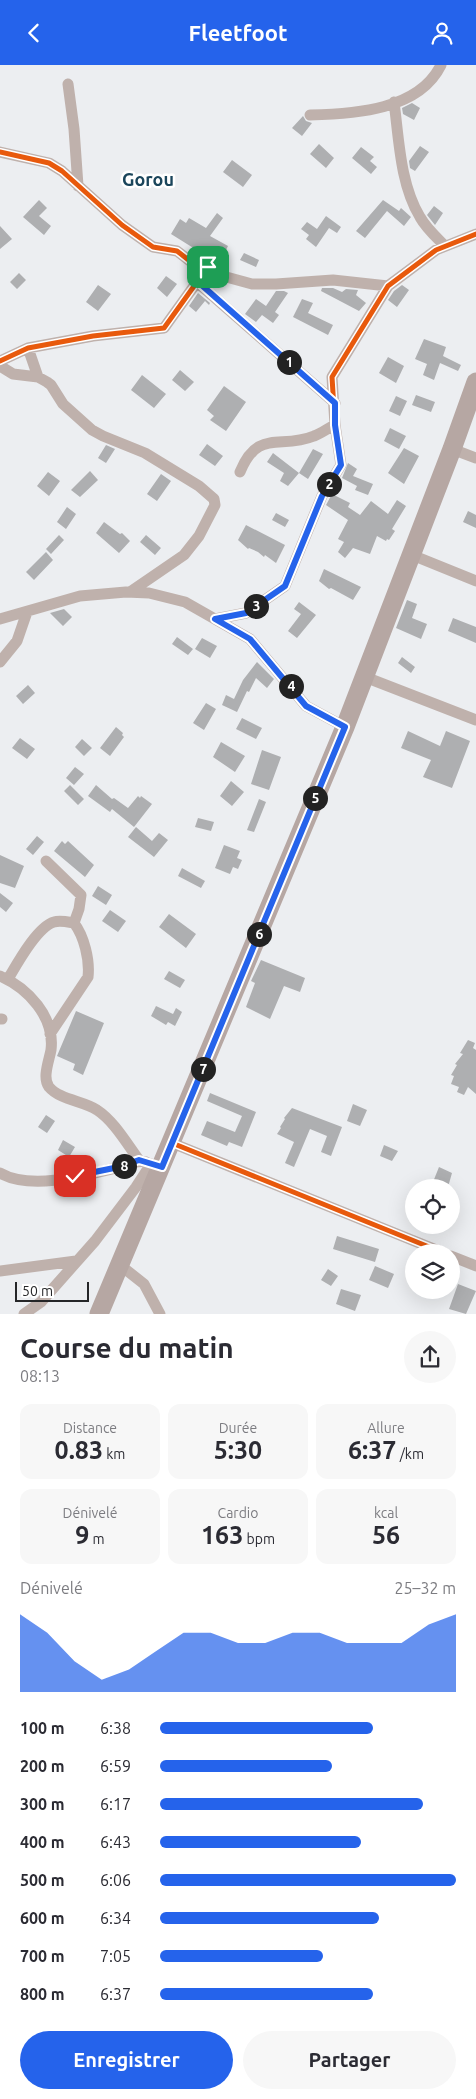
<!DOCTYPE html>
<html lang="fr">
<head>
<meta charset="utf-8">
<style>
	body { margin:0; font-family:Ubuntu,sans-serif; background:#f7f7f7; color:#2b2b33; height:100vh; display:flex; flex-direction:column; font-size:19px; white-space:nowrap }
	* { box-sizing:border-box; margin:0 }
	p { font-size:16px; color:#7c7c81 }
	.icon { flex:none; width:28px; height:28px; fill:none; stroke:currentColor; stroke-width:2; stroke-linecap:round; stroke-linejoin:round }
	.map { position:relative; height:1249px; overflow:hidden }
	.details { display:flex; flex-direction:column; background:#fff; flex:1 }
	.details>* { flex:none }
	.controls { position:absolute; left:405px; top:1114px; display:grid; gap:10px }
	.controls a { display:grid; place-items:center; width:55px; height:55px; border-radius:50%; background:#fff; box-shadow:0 5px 20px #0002; font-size:25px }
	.scale { position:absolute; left:15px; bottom:12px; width:74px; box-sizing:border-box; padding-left:5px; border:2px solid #252628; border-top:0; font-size:14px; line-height:18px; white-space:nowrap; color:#252628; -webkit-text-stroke:4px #fff; paint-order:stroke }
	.pin { position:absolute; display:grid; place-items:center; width:42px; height:42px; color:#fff; margin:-21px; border-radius:10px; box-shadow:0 2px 8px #0006 }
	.km { position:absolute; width:25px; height:25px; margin:-12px; border-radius:50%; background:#222; color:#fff; font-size:14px; line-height:25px; text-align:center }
	.round { display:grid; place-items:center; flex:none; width:52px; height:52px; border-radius:26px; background:#f7f7f7 }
	.headline { display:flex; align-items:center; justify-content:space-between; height:85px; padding:0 20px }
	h1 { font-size:28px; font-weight:600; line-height:38px }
	.stats { display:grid; grid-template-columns:repeat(3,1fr); gap:8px; height:85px; padding:5px 20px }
	.stats div { display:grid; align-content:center; border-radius:12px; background:#f7f7f7; text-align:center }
	.stats b { font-size:25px; font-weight:600 }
	.stats small { font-size:14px; font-weight:400 }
	.stats p { font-size:14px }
	.chart { height:140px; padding:10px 20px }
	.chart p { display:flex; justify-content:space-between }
	.chart svg { width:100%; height:90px; margin-top:5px; fill:#2563eb; opacity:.7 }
	.button { display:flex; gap:10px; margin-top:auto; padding:10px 20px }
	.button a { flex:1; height:58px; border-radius:30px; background:#2563eb; color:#fff; font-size:20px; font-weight:600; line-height:58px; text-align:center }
	.button a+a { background:#f7f7f7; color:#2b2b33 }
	ul { padding:0 20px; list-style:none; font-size:16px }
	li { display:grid; grid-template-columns:80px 60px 1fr; align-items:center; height:38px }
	li i { height:12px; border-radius:6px; background:#2563eb }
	header { display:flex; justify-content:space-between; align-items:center; height:65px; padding:0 20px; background:#2563eb; color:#fff; font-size:22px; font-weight:600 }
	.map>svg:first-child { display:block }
	.building { fill:#aeafb1 }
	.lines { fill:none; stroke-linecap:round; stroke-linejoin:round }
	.minor { stroke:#bfb1ac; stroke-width:11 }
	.primary { stroke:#b6a7a3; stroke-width:19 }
	.cycleway-casing { stroke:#fff; stroke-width:8 }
	.cycleway { stroke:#e8590c; stroke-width:5 }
	.route-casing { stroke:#fff; stroke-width:10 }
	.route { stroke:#2563eb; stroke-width:6 }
	.labels { text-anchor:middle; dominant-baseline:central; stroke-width:5; stroke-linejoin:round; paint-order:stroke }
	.neighbourhood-label { font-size:18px; font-weight:bold; fill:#1a455b; stroke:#fff }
</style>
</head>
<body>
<header><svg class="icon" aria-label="back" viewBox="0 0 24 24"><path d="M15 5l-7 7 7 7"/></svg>Fleetfoot<svg class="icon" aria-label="person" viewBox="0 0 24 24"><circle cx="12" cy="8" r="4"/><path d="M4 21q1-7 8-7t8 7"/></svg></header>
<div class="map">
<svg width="476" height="1249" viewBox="0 0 476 1249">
	<rect width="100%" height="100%" fill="#eceef1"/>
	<!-- building -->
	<path class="building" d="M412 38 420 43 414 55 403 49 402 43Z
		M303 51 306 56 312 58 302 71 292 63Z
		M319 79 334 93 326 103 310 89Z
		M420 81 429 87 415 106 410 103 409 96Z
		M361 82 374 92 370 96 377 102 371 109 352 93Z
		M232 95 252 110 243 122 223 107Z
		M39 135 47 143 39 151 51 161 44 170 23 152Z
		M383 135 399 146 401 143 411 152 404 161 387 146 365 173 356 166Z
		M434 141 443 148 435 160 427 150Z
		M217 148 223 153 210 171 228 181 219 199 171 169 180 154 186 158 189 153 206 163Z
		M326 151 341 162 337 168 329 163 316 182 306 174 309 170 301 164 307 157 317 164Z
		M0 161 12 174 0 184Z
		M244 188 259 195 256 202 240 195Z
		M19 208 26 215 17 224 10 217Z
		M166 211 177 219 167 232 157 223Z
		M98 220 111 229 98 246 86 237Z
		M402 220 409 225 397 242 388 235 394 226Z
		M322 223H333L342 227 346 224 358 225 356 230 366 238 359 246 321 226Z
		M276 226H284L288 228 275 247 279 250 273 258 262 250 256 257 245 249 256 234 266 241Z
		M198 228 210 238 209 240 205 236 196 247 189 241Z
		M302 234 313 238 308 248 333 260 328 270 293 252Z
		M424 274 446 282 443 291 461 300 458 306 440 298 434 315 423 310 427 299 415 294Z
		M388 292 404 301 396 318 379 308Z
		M180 305 194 317 185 326 172 315Z
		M142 310 166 329 154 343 131 325Z
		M224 321 246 337 226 366 210 355 214 351 207 345Z
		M416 330 435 337 431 347 412 340Z
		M396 331 407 336 400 351 389 346Z
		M390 363 406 371 399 384 384 376Z
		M207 379 223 391 215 401 199 390Z
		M106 380 115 384 106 398 98 393Z
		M404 383 419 391 404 419 388 408Z
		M313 384 323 389 308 414 299 408Z
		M273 388 299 408 288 421 280 416 284 408 267 397Z
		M348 398 357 404 353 411 373 419 368 430 355 425 357 421 342 413Z
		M90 406 98 415 80 432 71 425Z
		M48 407 60 416 49 431 37 421Z
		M161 409 171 416 157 436 147 429Z
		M332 429 350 438 348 442 360 450 371 436 388 449 397 435 406 441 392 464 395 466 389 475 387 474 386 476 377 471 370 489 353 483 345 493 338 487 344 477 338 474 348 455 326 440Z
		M67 442 76 449 66 464 57 457Z
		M468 446 476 450V463L463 457Z
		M276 448 289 455 285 462 272 455Z
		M104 457 120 469 122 468 130 476 119 488 96 468Z
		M246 460 285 480 276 498 265 490 264 492 258 487 249 483 248 484 238 475Z
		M59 470 64 475 51 489 46 484Z
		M146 470 161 483 155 490 140 477Z
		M46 487 53 495 34 515 26 507Z
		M324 504 361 522 353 535 331 523 329 524 319 516Z
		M407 535 417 539 412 553 427 559 421 574 396 563Z
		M299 537 316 550 297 573 288 566 301 549 294 544Z
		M64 544 72 552 63 561 50 548Z
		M453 553 476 562V578L448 566Z
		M177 572 193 584 188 590 172 579Z
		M202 573 217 581 210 593 195 584Z
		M402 592 415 602 411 608 398 598Z
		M257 597 274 614 267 623 256 613 249 627 247 626 237 647 222 640 226 630 234 634 243 615Z
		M28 620 35 628 23 639 16 631Z
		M206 638 216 644 204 665 193 658Z
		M242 653 262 663 256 674 236 664Z
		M116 662 123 668 122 670 124 672 110 691 100 683Z
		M408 666 440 681 446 666 470 676 452 723 423 712 431 695 401 683Z
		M20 673 35 684 27 694 12 683Z
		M82 674 92 683 84 691 75 682Z
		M221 677 245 691 235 707 213 692Z
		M262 685 281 692 269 725 251 719Z
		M75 702 84 709 74 720 66 713Z
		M231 716 244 727 232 741 220 731Z
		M70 720 84 734 78 740 64 726Z
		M96 720 112 734 114 733 128 743 138 731 140 733 141 731 152 739 134 762 112 744 110 747 88 731Z
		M259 734 266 737 254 767 247 765Z
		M198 753 214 757 211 766 195 762Z
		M136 762 152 776 159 768 168 775 154 792 128 772Z
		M37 771 44 777 33 790 26 784Z
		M62 776 65 779 68 776 94 800 85 812 54 786Z
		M224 780 240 786 237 793 242 795 238 804 233 802 230 809 215 803Z
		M0 790 24 801 15 823 0 818Z
		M182 803 205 816 201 823 178 811Z
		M98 821 112 830 106 840 92 831Z
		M0 828 13 838 6 847 0 842Z
		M110 845 126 856 118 867 102 856Z
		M169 849 196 869 186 883 159 862Z
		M261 895 305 913 300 927 284 921 270 954 246 942 255 918 251 916Z
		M169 906 185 915 180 923 164 914Z
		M156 941 173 949 176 943 182 947 175 961 168 957 166 960 151 951Z
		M76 946 104 958 83 1010 73 1005 75 999 57 991Z
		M468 975 475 978 473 983 476 985V1029L468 1022 464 1030 457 1027 459 1022 451 1019 454 1011 451 1010 457 1000 455 999 463 989 460 988Z
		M210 1028 256 1047 242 1082 229 1077 227 1081 201 1070 207 1056 235 1067 242 1051 207 1036Z
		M353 1039 367 1045 360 1061 347 1056Z
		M292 1043 342 1062 331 1091 321 1087 327 1071 310 1064 294 1102 285 1098 294 1077 277 1069 281 1063 280 1062 285 1054 284 1053Z
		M46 1050 55 1056 47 1068 38 1062Z
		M63 1075 75 1082 69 1092 58 1085Z
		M384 1080 398 1086 392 1096 380 1091Z
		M439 1102 452 1108 448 1122H431Z
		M337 1171 379 1184 375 1197 333 1184Z
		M375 1201 394 1209 388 1223 369 1215Z
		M328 1204 338 1211 331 1221 321 1215Z
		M458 1219 476 1226 466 1249 449 1244Z
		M341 1224 361 1230 355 1246 336 1239Z"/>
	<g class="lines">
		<!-- minor -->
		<path class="minor" d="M68 19 74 64 78 121
			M394 37C399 74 400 119 420 152 426 163 436 172 445 181
			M310 50C355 49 419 45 441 0
			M0 87 49 98 62 106 122 160 153 182 177 186 195 200 197 203V217L219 210
			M197 203 208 202 219 210 252 219H276L333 215 388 221
			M28 283 38 312
			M0 296 28 283 93 271 164 263 197 217 335 338
			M0 301 13 309 38 312 47 317 51 320 63 339 92 365 103 371 145 388 199 421 214 434 215 440 199 471 184 490 130 527
			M452 384 476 393
			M240 407C258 363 280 385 314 371 322 368 328 363 335 360
			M412 490 476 516
			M0 554 80 531 126 527 149 528 185 537 250 574 306 641 345 662
			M215 554 246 548 285 521 322 431 341 400 335 360 332 312 388 221 436 185 476 169
			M0 597 17 576 27 547
			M365 612 476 655
			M46 796 81 830 79 844 74 858
			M0 911C28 923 55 952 51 985 49 996 42 1013 49 1022 60 1035 84 1036 97 1045 114 1056 127 1079 139 1095
			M8 914C17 899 37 862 54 857 60 855 68 857 74 858 84 871 90 895 88 912L50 969
			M0 954H2
			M172 1078 444 1188
			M0 1108C31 1126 87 1110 120 1102 130 1099 136 1095 146 1097
			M451 1191 476 1201
			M120 1200 144 1219 160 1249
			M0 1206 76 1196
			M24 1249 41 1237 95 1176 136 1122 151 1099"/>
		<!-- primary -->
		<path class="primary" d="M99 1249 345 662 452 384 476 317"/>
		<!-- cycleway casing -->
		<g class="cycleway-casing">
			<path id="cycleway" d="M0 87 49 98 62 106 122 160 153 182 177 186 195 200 197 203V217L219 210
				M0 296 28 283 93 271 164 263 197 217 335 338
				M215 554 246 548 285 521 322 431 341 400 335 360 332 312 388 221 436 185 476 169
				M172 1078 444 1188"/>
		</g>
		<!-- cycleway -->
		<use href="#cycleway" class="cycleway"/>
	</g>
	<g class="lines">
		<!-- route casing -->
		<g class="route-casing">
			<path id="route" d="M75 1111 119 1102 139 1095 162 1102 345 662 306 641 250 574 215 554 246 548 285 521 322 431 341 400 335 360V338L197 216V203L208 202"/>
		</g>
		<!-- route -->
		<use href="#route" class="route"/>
	</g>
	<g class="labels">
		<!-- neighbourhood labels -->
		<g class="neighbourhood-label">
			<text x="148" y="114">Gorou</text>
		</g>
	</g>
</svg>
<div class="controls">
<a><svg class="icon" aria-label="locate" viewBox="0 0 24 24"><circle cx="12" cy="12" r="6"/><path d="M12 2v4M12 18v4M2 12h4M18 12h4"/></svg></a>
<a><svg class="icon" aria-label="layers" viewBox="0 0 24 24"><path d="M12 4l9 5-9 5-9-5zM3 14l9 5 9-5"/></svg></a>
</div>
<div class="scale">50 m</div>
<div class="pin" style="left:208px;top:202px;background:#1e9e55"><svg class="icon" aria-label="arrive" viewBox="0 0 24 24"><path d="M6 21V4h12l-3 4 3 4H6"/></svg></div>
<div class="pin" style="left:75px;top:1111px;background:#d93025"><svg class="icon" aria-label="check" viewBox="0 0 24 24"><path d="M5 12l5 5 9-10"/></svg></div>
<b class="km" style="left:289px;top:297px">1</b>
<b class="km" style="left:329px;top:419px">2</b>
<b class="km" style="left:256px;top:541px">3</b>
<b class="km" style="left:291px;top:621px">4</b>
<b class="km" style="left:315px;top:733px">5</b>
<b class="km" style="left:259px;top:869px">6</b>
<b class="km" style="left:203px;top:1004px">7</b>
<b class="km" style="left:124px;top:1101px">8</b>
</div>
<section class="details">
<div class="headline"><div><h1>Course du matin</h1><p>08:13</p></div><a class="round"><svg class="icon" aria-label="share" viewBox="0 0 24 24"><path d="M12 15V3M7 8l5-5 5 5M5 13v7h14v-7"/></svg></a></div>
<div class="stats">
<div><p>Distance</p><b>0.83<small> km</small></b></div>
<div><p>Durée</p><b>5:30</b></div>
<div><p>Allure</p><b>6:37<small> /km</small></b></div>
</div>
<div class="stats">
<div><p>Dénivelé</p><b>9<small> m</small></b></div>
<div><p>Cardio</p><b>163<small> bpm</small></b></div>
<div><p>kcal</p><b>56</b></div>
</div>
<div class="chart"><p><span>Dénivelé</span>25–32 m</p>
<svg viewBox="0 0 160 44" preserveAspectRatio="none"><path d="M0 44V6L10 15L20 29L30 38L40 33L50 24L60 15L70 15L80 20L90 20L100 15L110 15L120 20L130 20L140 20L150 11L160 6V44z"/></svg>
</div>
<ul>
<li><b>100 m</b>6:38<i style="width:72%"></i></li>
<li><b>200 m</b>6:59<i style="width:58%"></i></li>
<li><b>300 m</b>6:17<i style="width:89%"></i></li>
<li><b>400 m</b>6:43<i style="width:68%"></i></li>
<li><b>500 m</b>6:06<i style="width:100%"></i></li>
<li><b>600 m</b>6:34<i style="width:74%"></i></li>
<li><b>700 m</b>7:05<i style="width:55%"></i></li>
<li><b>800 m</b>6:37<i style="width:72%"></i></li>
</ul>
<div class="button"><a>Enregistrer</a><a>Partager</a></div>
</section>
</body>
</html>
